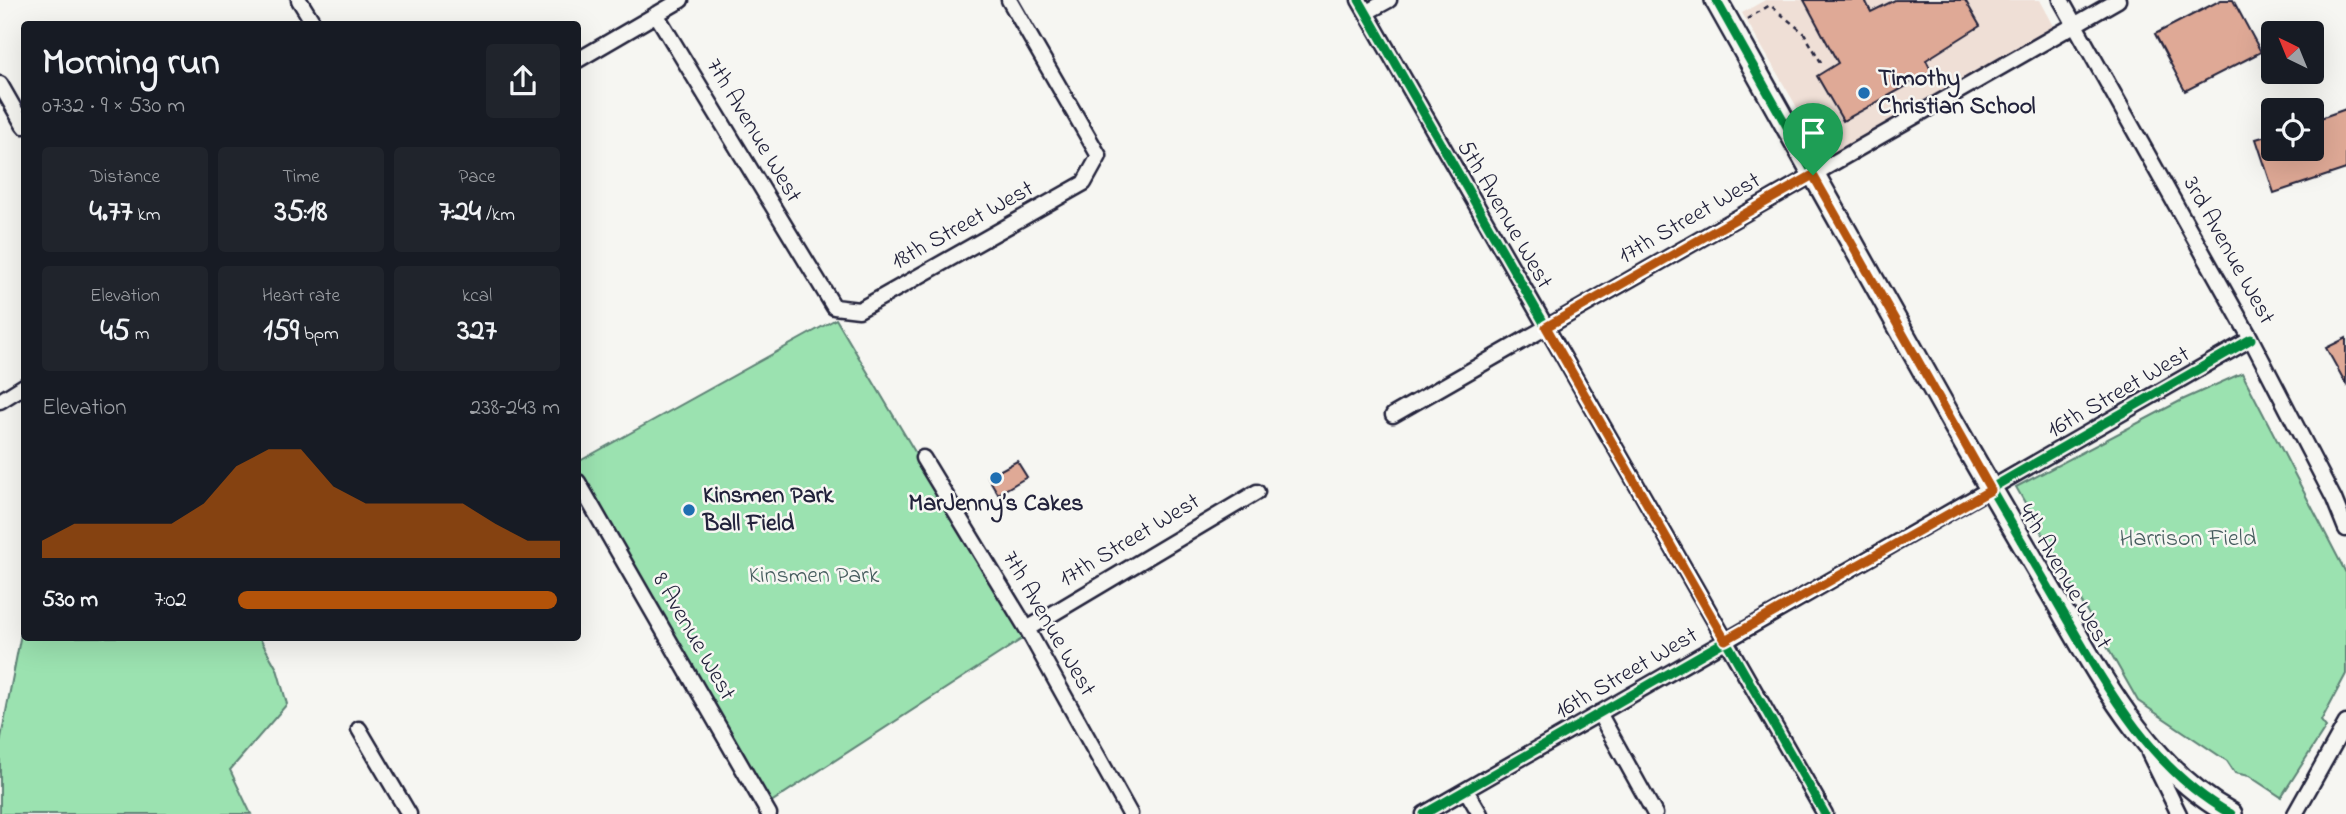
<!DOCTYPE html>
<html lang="en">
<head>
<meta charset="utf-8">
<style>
	body { margin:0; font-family:"Indie Flower",sans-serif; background:#20242c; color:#f1f3f6; height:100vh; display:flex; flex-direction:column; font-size:26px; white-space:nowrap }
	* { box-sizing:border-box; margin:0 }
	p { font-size:23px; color:#9ea1a6 }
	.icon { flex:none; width:38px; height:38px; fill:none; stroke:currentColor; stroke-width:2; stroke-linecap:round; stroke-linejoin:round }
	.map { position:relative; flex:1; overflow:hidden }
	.side { position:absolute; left:21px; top:21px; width:560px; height:620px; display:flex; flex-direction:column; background:#171b24; border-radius:7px; box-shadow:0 7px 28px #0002 }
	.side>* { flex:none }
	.needle { width:46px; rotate:317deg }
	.tools { position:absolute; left:2261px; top:21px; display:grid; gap:14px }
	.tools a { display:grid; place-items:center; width:63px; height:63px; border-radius:7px; background:#171b24; box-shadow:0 7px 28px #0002; font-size:35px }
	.pin { position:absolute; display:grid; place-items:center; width:60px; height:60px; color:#fff; margin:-72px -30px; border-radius:50% 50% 50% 0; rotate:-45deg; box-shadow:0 0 7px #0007 }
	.pin .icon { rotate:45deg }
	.round { display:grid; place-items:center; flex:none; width:74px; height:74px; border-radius:7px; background:#20242c }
	.headline { display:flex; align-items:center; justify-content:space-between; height:119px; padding:0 21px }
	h1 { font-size:38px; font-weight:700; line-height:52px }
	.metrics { display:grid; grid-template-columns:repeat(3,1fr); gap:10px; height:119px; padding:7px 21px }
	.metrics div { display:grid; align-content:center; border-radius:7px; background:#20242c; text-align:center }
	.metrics b { font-size:30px; font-weight:700 }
	.metrics small { font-size:19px; font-weight:400 }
	.metrics p { font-size:19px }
	.chart { height:196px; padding:14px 21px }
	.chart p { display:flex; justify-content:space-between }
	.chart svg { width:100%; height:126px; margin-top:7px; fill:#b45309; opacity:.7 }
	ul { padding:0 21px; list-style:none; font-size:23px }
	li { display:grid; grid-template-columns:112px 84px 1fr; align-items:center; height:52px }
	li i { height:18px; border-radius:9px; background:#b45309 }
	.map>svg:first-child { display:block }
	.built { fill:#efdfd6 }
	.green { fill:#9be2b0; stroke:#5e8276; stroke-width:2 }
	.building { fill:#dfa996; stroke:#22223b; stroke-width:2 }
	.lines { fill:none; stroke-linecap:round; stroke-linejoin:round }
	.street-casing { stroke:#22223b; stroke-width:19 }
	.secondary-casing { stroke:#22223b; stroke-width:26 }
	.path { stroke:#22223b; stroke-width:2.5; stroke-dasharray:5 5; stroke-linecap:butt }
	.street { stroke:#f6f6f2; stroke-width:14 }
	.secondary { stroke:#f6f6f2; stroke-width:21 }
	.cycleway-casing { stroke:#f6f6f2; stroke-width:13 }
	.cycleway { stroke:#00873e; stroke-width:9 }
	.route-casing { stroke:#fff; stroke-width:14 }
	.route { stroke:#b45309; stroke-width:9 }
	.poi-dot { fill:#1f6fb2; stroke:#f6f6f2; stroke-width:2.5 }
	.labels { text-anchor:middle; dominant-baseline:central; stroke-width:5; stroke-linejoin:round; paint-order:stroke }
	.poi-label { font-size:24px; font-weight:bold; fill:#22223b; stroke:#f6f6f2; text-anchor:start }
	.street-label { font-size:24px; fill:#22223b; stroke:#f6f6f2 }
	.park-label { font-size:24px; fill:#465c5e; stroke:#f6f6f2 }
</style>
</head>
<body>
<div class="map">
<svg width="2346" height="814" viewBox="0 0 2346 814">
	<rect width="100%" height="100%" fill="#f6f6f2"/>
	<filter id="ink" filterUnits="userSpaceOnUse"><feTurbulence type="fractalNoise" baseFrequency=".0143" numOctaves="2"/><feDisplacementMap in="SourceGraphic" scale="14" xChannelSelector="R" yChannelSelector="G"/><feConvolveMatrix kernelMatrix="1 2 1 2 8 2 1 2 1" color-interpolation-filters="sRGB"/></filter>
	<g filter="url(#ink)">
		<!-- built -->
		<path class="built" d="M1765 0H2040L2055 28 1826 157 1742 13Z"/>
		<!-- green -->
		<path class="green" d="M836 319 1025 637 771 802 578 472V462Z
			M2242 373 2346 573V674L2321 721 2326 727 2281 797 2249 776 2235 773 2227 761 2138 701 2016 487 2182 400Z
			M24 618V637H259L277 669 287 704 230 770 251 814H0V743Z"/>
		<!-- building -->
		<path class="building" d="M1804 0H1865L1871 12 1895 0H1965L1980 26 1926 60 1932 72 1843 121 1817 76 1838 63Z
			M2221 0H2233L2261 52 2185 91 2155 34Z
			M2346 109V169L2274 193 2256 139 2273 134V149H2312V121Z
			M2346 338V384L2326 348Z
			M1017 461 1027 477 998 494 988 477Z"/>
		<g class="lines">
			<!-- street casing -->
			<g class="street-casing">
				<path id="street" d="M299 0 314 24
					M1359 0 1825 814
					M2061 0 2251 339 2334 499 2346 529
					M1367 12 1389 0
					M656 14 834 307 859 310 1084 183 1099 156 1009 0
					M578 60 681 0
					M0 84 24 126
					M0 401 24 386
					M1393 415 2118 0
					M923 458 1027 629 1130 814
					M578 482 769 814
					M1027 629 1257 492
					M1599 713 1655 814
					M359 729 409 814
					M2149 753 2179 814
					M1466 790 1480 814
					M1424 814 2251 339
					M2295 814 2346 723"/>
			</g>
			<!-- secondary casing -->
			<g class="secondary-casing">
				<path id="secondary" d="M1716 0C1794 141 1873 281 1952 421 1985 479 2019 537 2053 595 2100 676 2146 767 2231 814"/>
			</g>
			<!-- path -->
			<path class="path" d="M1747 19 1770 5 1804 33 1822 64"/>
			<!-- street -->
			<use href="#street" class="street"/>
			<!-- secondary -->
			<use href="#secondary" class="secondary"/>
			<!-- cycleway casing -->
			<g class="cycleway-casing">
				<path id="cycleway" d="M1359 0 1825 814
					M1716 0C1794 141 1873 281 1952 421 1985 479 2019 537 2053 595 2100 676 2146 767 2231 814
					M1424 814 2251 339"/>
			</g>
			<!-- cycleway -->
			<use href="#cycleway" class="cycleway"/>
		</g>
	</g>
	<g class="lines" filter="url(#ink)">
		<!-- route casing -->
		<g class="route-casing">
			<path id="route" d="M1813 175 1991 490 1725 640 1546 327Z"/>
		</g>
		<!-- route -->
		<use href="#route" class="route"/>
	</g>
	<!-- markers -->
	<g class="poi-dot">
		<circle cx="1864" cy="93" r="7"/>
		<circle cx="996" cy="478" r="7"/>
		<circle cx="689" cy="510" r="7"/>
	</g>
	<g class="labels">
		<!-- poi labels -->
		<g class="poi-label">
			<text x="1878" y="79">Timothy<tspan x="1878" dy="28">Christian School</tspan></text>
			<text x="703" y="496">Kinsmen Park<tspan x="703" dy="28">Ball Field</tspan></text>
			<text x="996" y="504" text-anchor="middle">MarJenny’s Cakes</text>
		</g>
		<!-- street labels -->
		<g class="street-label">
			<text transform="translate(753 131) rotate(59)">7th Avenue West</text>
			<text transform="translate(1504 215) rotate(60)">5th Avenue West</text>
			<text transform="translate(1690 219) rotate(-30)">17th Street West</text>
			<text transform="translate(963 226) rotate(-29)">18th Street West</text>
			<text transform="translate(2228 251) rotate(61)">3rd Avenue West</text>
			<text transform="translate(2119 393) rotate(-30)">16th Street West</text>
			<text transform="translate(1130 541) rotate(-31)">17th Street West</text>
			<text transform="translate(2064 577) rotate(60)">4th Avenue West</text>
			<text transform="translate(1048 624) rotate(60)">7th Avenue West</text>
			<text transform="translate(693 637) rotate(60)">8 Avenue West</text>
			<text transform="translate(1627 674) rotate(-30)">16th Street West</text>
		</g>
		<!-- park labels -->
		<g class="park-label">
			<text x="2188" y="539">Harrison Field</text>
			<text x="814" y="576">Kinsmen Park</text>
		</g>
	</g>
</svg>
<div class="tools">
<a><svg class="needle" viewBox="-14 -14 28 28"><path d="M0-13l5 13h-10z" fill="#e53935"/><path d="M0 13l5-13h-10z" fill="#9ea1a6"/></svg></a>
<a><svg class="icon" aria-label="locate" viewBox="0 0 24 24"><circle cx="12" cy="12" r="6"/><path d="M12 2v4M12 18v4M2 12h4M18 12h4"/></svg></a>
</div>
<div class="pin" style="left:1813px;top:175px;background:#1e9e55"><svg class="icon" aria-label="arrive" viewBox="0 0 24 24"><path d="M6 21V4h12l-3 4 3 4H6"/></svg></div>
<section class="side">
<div class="headline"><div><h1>Morning run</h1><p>07:32 · 9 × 530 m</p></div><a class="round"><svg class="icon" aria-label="share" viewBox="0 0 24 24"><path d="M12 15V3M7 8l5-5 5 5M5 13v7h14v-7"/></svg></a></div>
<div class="metrics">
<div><p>Distance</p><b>4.77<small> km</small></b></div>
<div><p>Time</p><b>35:18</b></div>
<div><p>Pace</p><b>7:24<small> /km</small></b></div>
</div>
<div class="metrics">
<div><p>Elevation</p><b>45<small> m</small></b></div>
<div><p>Heart rate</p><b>159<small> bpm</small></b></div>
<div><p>kcal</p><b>327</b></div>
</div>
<div class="chart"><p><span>Elevation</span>238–243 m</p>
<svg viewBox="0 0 160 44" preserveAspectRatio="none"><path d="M0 44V38L10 32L20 32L30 32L40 32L50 25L60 12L70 6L80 6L90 19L100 25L110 25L120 25L130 25L140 32L150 38L160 38V44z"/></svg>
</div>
<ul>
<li><b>530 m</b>7:02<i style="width:99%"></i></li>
</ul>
</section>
</div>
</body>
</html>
